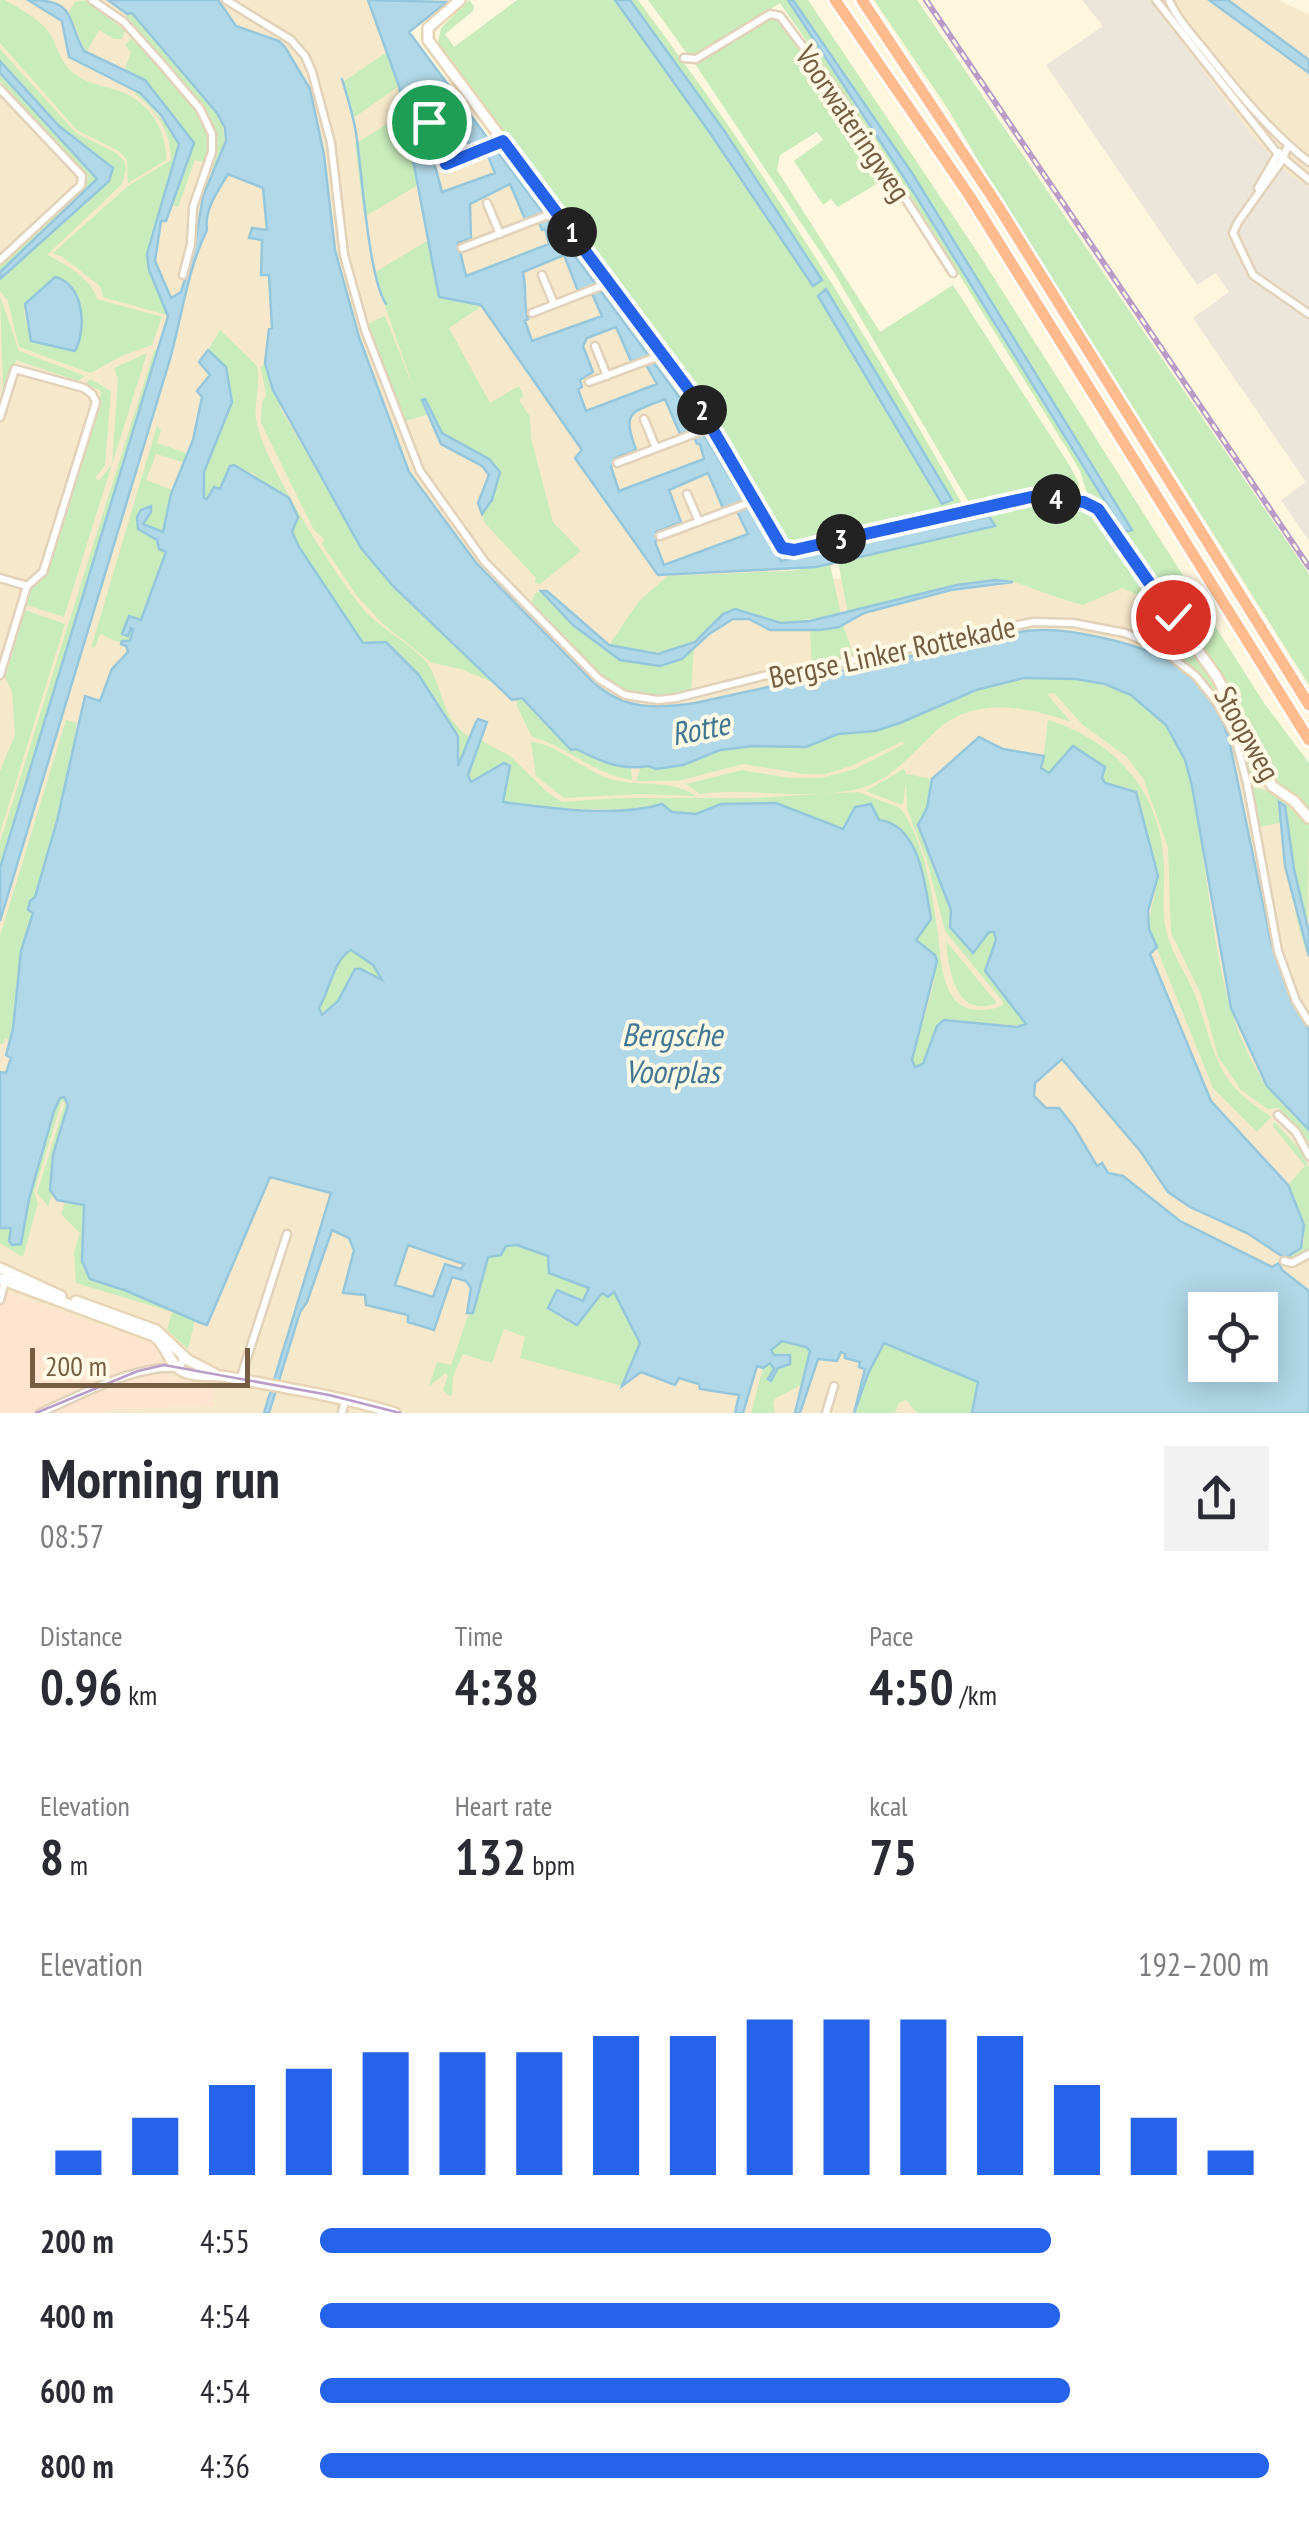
<!DOCTYPE html>
<html lang="en">
<head>
<meta charset="utf-8">
<style>
	body { margin:0; font-family:"PT Sans Narrow",sans-serif; background:#f2f2f3; color:#2b2b33; height:100vh; display:flex; flex-direction:column; font-size:38px; white-space:nowrap }
	* { box-sizing:border-box; margin:0 }
	p { font-size:32px; color:#7c7c81 }
	.icon { flex:none; width:55px; height:55px; fill:none; stroke:currentColor; stroke-width:2; stroke-linecap:round; stroke-linejoin:round }
	.map { position:relative; height:1413px; overflow:hidden }
	.details { display:flex; flex-direction:column; background:#fff; flex:1 }
	.details>* { flex:none }
	.tools { position:absolute; left:1188px; top:1292px; display:grid; gap:20px }
	.tools a { display:grid; place-items:center; width:90px; height:90px; border-radius:0px; background:#fff; box-shadow:0 5px 25px #0003; font-size:50px }
	.scale { position:absolute; left:30px; bottom:25px; width:220px; box-sizing:border-box; padding-left:10px; border:5px solid #755d44; border-top:0; font-size:28px; line-height:35px; white-space:nowrap; color:#755d44; -webkit-text-stroke:8px #fff9e5; paint-order:stroke }
	.pin { position:absolute; display:grid; place-items:center; width:85px; height:85px; color:#fff; margin:-42px; border:5px solid #fff; border-radius:50%; box-shadow:0 2px 10px #0007 }
	.km { position:absolute; width:50px; height:50px; margin:-25px; border-radius:50%; background:#222; color:#fff; font-size:28px; line-height:50px; text-align:center }
	.round { display:grid; place-items:center; flex:none; width:105px; height:105px; border-radius:0px; background:#f2f2f3 }
	.headline { display:flex; align-items:center; justify-content:space-between; height:170px; padding:0 40px }
	h1 { font-size:55px; font-weight:700; line-height:75px }
	.metrics { display:grid; grid-template-columns:repeat(3,1fr); gap:15px; height:170px; padding:10px 40px }
	.metrics div { display:grid; align-content:center }
	.metrics b { font-size:50px; font-weight:700 }
	.metrics small { font-size:28px; font-weight:400 }
	.metrics p { font-size:28px }
	.chart { height:280px; padding:20px 40px }
	.chart p { display:flex; justify-content:space-between }
	.chart svg { width:100%; height:180px; margin-top:10px; stroke:#2563eb; stroke-width:6 }
	ul { padding:0 40px; list-style:none; font-size:32px }
	li { display:grid; grid-template-columns:160px 120px 1fr; align-items:center; height:75px }
	li i { height:25px; border-radius:12px; background:#2563eb }
	.map>svg:first-child { display:block }
	.residential { fill:#f6e9cb; fill-rule:evenodd }
	.commercial { fill:#ffe5d0 }
	.industrial { fill:#ebe5da }
	.green { fill:#c8ecbb; fill-rule:evenodd }
	.water { fill:#b1d8e8; stroke:#96c6db; stroke-width:2.5; fill-rule:evenodd }
	.lines { fill:none; stroke-linecap:round; stroke-linejoin:round }
	.stream { stroke:#96c6db; stroke-width:2.5 }
	.street-casing { stroke:#e2d2b9; stroke-width:11 }
	.secondary-casing { stroke:#e8d5b6; stroke-width:14 }
	.highway-casing { stroke:#fff; stroke-width:16 }
	.street { stroke:#fff; stroke-width:6 }
	.secondary { stroke:#fff; stroke-width:9 }
	.highway { stroke:#febc8e; stroke-width:11 }
	.tram { stroke:#b99cc7; stroke-width:2.5 }
	.rail-casing { stroke:#b99cc7; stroke-width:6 }
	.rail { stroke:#fff9e5; stroke-width:2.5; stroke-dasharray:8; stroke-linecap:butt }
	.route-casing { stroke:#fff; stroke-width:20 }
	.route { stroke:#2563eb; stroke-width:12 }
	.labels { text-anchor:middle; dominant-baseline:central; stroke-width:8; stroke-linejoin:round; paint-order:stroke }
	.street-label { font-size:30px; fill:#755d44; stroke:#fff9e5 }
	.water-label { font-size:32px; font-style:italic; fill:#3f7892; stroke:#fff9e5 }
</style>
</head>
<body>
<div class="map">
<svg width="1309" height="1413" viewBox="0 0 1309 1413">
	<rect width="100%" height="100%" fill="#fef6dd"/>
	<!-- residential -->
	<path class="residential" d="M0 0H425L405 31 605 299 797 581 1086 564 1157 548 1309 775V1413H0ZM1205 1310H1260V1365H1205Z
		M1150 0H1278L1309 15V188L1285 171 1250 133Z"/>
	<!-- commercial -->
	<path class="commercial" d="M0 1290 157 1345 162 1374 215 1388 213 1406 111 1409 105 1413H0Z"/>
	<!-- industrial -->
	<path class="industrial" d="M1082 0H1150L1250 133 1285 171 1309 188V541L1281 500 1306 482 1193 318 1229 292 1216 273 1197 285 1046 65 1103 26Z"/>
	<!-- green -->
	<path class="green" d="M0 0H5C20 9 38 18 49 32 58 46 59 61 72 72 86 84 106 86 122 92 149 102 168 132 166 160L128 183 127 160 119 151 77 130 0 43Z
		M86 0 125 31 122 39H114L99 30 86 53 69 12 75 2Z
		M469 0 474 6 473 11 445 34 454 47 517 0H615L710 133 813 286 822 279 725 132 630 0H638C759 161 866 332 964 507L793 546 782 542 690 389 437 47 441 28ZM825 290 951 500V501L942 504 818 297Z
		M648 0H788L916 196 1124 531 1131 529 912 173 793 0H808L982 259 1264 703 1309 763V813L1276 787 1227 687 1102 508 1088 496 1080 471 1067 449 875 139 780 3 703 53 688 55Z
		M874 0H917L1309 574V685L991 183 948 109Z
		M130 11 217 113C230 137 224 153 212 177 209 161 220 146 216 130 209 109 141 34 122 21Z
		M773 16 785 28 879 163 885 179 838 207 831 199 823 205 794 161 823 140 817 132 780 155 777 170 880 332 953 285 1070 466 1079 484 1076 496 1028 495 971 506 833 271 693 61H701Z
		M134 36C162 68 223 117 205 162L195 160 178 207 173 205 194 143 150 85 124 71 131 53 125 45Z
		M0 49 76 133 116 153 124 161 126 169 122 184 47 255C64 263 92 279 97 299L162 317 152 345 124 355 90 373 19 347 8 301 0 291V279L109 181 103 159 59 126 0 61ZM54 277C89 284 80 326 74 351L31 341 24 314 25 304Z
		M387 52 399 86 352 119 343 82Z
		M0 73 97 179 0 272V265L85 186 88 176 0 81Z
		M137 90 179 140 147 254 167 315 103 297 100 286 63 257 53 253 128 186 171 160C171 133 158 111 135 94Z
		M402 115 418 185 364 217 355 144Z
		M430 239 439 297 482 306 449 328 490 403 519 386 524 396 519 400 530 417 531 438 553 522 581 551 540 584 535 583 536 578 484 522 482 514 498 483 496 465 442 433 425 400 422 401 430 414 405 421 367 324 385 316 414 390 374 273Z
		M0 296 19 351 85 376 78 381 16 360 0 408 3 383Z
		M220 330 257 366C261 384 254 401 256 419 261 459 337 579 365 611 382 630 416 646 429 666 444 691 442 721 470 737L457 767 458 736 418 674 408 662 363 643 299 547 292 531 297 512 254 474 234 465 227 472 223 487 204 498V472L228 416 226 367 208 350Z
		M158 350 137 423 0 868V842L154 351Z
		M147 353 64 617 26 605 32 587 48 571 101 394 100 390 85 384 90 379 111 391 105 465 95 478 99 481 112 464 118 379 114 368Z
		M265 361 281 409 361 548 377 568 492 682 461 669 432 663 383 624 357 596 322 544 324 539 314 530 261 423 262 402 266 395 261 368Z
		M157 426 161 430 157 443 186 453 183 462 156 454 146 480 173 490 163 532 143 525 149 515 141 510 142 533 157 540 159 549 166 552 141 621 131 627 134 628 130 641 121 643 100 634 95 647 91 648Z
		M1036 502 1090 507 1169 616 1156 644 1148 640 1156 610 1149 600 1122 588 1083 605C1058 599 1032 587 1010 581 975 573 885 604 848 613L838 562 994 527 989 516 997 511Z
		M830 564 841 615 781 623 735 609C689 648 670 662 609 645L639 601 668 576 790 571Z
		M541 591C548 603 559 610 569 620 602 654 651 684 694 648L691 691C681 692 670 696 660 696 605 701 565 638 531 603L535 593Z
		M25 610 65 624 0 833V771L15 735 12 691 5 677Z
		M1175 624 1202 657 1268 784 1250 779C1239 726 1216 674 1165 648Z
		M843 625 855 659 812 667 810 630Z
		M1055 676C1094 681 1130 687 1159 717 1190 748 1194 797 1200 837 1213 916 1219 1020 1267 1086 1279 1103 1294 1116 1309 1130V1142L1278 1108 1268 1109 1241 1090 1218 1056 1201 994 1171 933 1168 848 1144 780 1127 757 1083 725 1054 693 1047 694 1071 722C1027 706 971 696 934 733 911 754 892 779 861 788 810 802 753 787 700 794L686 784 742 770 790 778H821L855 769 904 744 903 741 851 766 825 774H804L743 764 678 781H636L641 767 650 766 656 769 683 765 720 750 754 746 806 747 838 734 875 731 901 723 993 684Z
		M522 698 555 731 567 747 618 766 631 767 632 780C592 774 568 746 532 737L516 704 518 702 512 700Z
		M66 720 77 723 68 778 35 897 30 901 33 913 21 951 13 1029 10 1040 4 1038 5 1043 0 1044V936Z
		M1048 720C1116 741 1161 792 1164 865 1165 888 1161 913 1167 934 1172 953 1185 972 1193 990 1207 1023 1211 1061 1235 1088 1245 1099 1259 1108 1271 1117L1257 1132 1213 1088 1149 929C1148 911 1156 898 1157 881 1159 861 1136 808 1127 788L1105 783 1102 775 1070 748 1052 772 1042 771Z
		M480 740 510 756 547 792 562 802 617 798H753L858 792 900 808C923 837 932 891 937 927 941 951 939 983 957 1002 968 1013 988 1011 1002 1006L1003 1002 945 931 927 861 907 809 906 782 903 804H900L866 791 904 769 906 774 932 779 927 808 918 825 951 910 950 927 973 953 989 932H994L996 940 985 971 1021 1016 1025 1026 944 1020 923 1065 914 1067 912 1061 934 982 931 952 916 940 931 920C925 867 902 832 855 807L843 829 776 803 721 804 696 814 672 812 666 806 636 810 545 808 503 802 510 767 471 782 468 775Z
		M531 742C556 743 584 771 610 779 639 788 671 778 696 796L641 794 564 798 536 776Z
		M1254 787 1279 795 1309 823 1307 956 1296 917 1285 822 1258 827 1252 789Z
		M946 941 997 1003C955 1019 949 971 946 941Z
		M352 950 373 965 383 980H377L361 969H355L338 1001 320 1014 318 1008C330 990 333 960 352 950Z
		M60 1097 68 1099V1105L50 1172 52 1195 48 1206 37 1193 61 1116 65 1103 62 1101 34 1192 38 1203 23 1257 0 1243V1228H12L9 1241 13 1245Z
		M1275 1122 1302 1152 1309 1168V1251L1293 1260 1285 1257 1304 1242V1225L1288 1185 1305 1166 1272 1125Z
		M65 1202 84 1205 82 1265 90 1279 127 1291 195 1320 188 1349 167 1330 172 1312 76 1283 74 1252 80 1233 61 1214Z
		M517 1245 548 1256 549 1273 589 1288 583 1301 556 1315 577 1325 603 1293 614 1291 640 1343 622 1386 520 1358 525 1337 504 1329 492 1363 463 1354 453 1377 452 1395 449 1396 443 1390 448 1376 446 1373 429 1386 437 1362 451 1365 469 1313H473L488 1257 506 1246Z
		M782 1341 806 1347 810 1351 805 1383 776 1398 773 1402 775 1413H751L763 1368 770 1362 776 1375 778 1368 790 1363 791 1358 785 1353 773 1355 771 1349Z
		M884 1343 978 1382 972 1413H917L906 1400 899 1403 895 1413H854L868 1374Z"/>
	<!-- water -->
	<path class="water" d="M28 0C77 0 65 17 84 51L145 80 194 143 166 221H161L155 261 171 298 181 292 195 245 203 196 226 141 225 128 217 113 132 13 127 14 108 0H218L236 26 279 41 285 47 310 89 324 155 335 250 359 337 409 472 477 564 592 681C623 710 655 709 695 703L1025 631C1052 628 1076 632 1103 638 1167 652 1203 672 1228 735L1271 942 1290 996 1309 1031V1130L1267 1086 1231 1008 1192 786 1185 760 1166 725 1131 695 1105 684 1076 679 1024 678 976 690 900 723 875 731 838 734 806 747 754 746 720 750 683 765 656 769 649 766C622 771 602 762 576 749L571 750 522 698 512 700 393 586 361 548 273 390 265 363 269 329 272 328 269 275H261L262 240 249 238 252 228 267 230 263 188 228 174C218 191 204 209 207 230 187 271 182 316 170 359L0 921V868L168 316 149 270 147 254 179 144 161 115 140 93 69 57 62 21Z
		M368 0 447 2 409 32 686 406 781 561 989 516 995 526 816 567 658 575 575 458 582 450 481 305 439 297 399 86ZM449 99 471 149 483 144 495 173 442 192 431 151 425 145 414 114ZM510 184 525 219 536 215 542 230 545 229 549 244 466 276 458 243 471 238 470 204ZM564 255 578 291 589 287 602 316 532 341 525 321 528 319C523 304 527 289 523 272ZM616 327 631 361 642 358 657 384 586 411 578 389 582 387 580 380 593 372 583 346 587 338ZM665 399 680 434 691 430 697 444H700L704 459 619 491 611 467 617 464 615 458 636 450C622 411 630 413 665 399ZM708 473 723 508 734 505 748 534 664 565 655 542 658 539 656 532 681 522 669 490Z
		M615 0H630L725 132 822 280 813 286 710 133Z
		M788 0H793L912 173 1132 530 1124 532 916 196Z
		M1209 0H1228L1309 60V73Z
		M0 61 59 126 113 168 109 181 0 279V272L97 179 0 73Z
		M55 277C84 284 87 328 75 351L31 341 25 304Z
		M826 289 952 500 942 504 818 296Z
		M208 350 226 367 232 402 204 472V498L207 499 214 487 220 489 230 466 234 465 289 498 298 517 292 532 299 547 363 643 386 642 418 674 458 736V766L476 722 478 719 487 722 468 775 471 782 504 763 510 766 503 802C550 808 617 818 662 804L672 812 696 814 721 804 776 803 843 829 855 807 871 804 879 820C920 825 925 885 931 919L916 940 935 955 937 961 912 1060 915 1067 923 1064 937 1026 944 1020 1017 1027 1026 1024 985 971 996 940 994 932H989L973 953 950 927 951 910 918 825 927 808 932 779 979 737 1003 749 1044 756 1041 768 1049 773 1073 746 1105 767 1102 778 1105 783 1136 792 1158 876 1148 911 1149 929 1157 947 1150 954 1211 1101 1288 1185 1304 1225 1301 1248 1285 1258 1247 1233 1190 1207 1168 1192 1141 1152 1062 1059 1035 1083 1034 1096 1046 1108H1059L1074 1127 1097 1166 1102 1163 1108 1173 1123 1176 1180 1221 1272 1267 1279 1263 1282 1270 1309 1291V1413H972L978 1382 884 1343 868 1374 854 1413 865 1369 859 1367 860 1362 845 1358V1354L841 1352 837 1361 818 1359 800 1413H795L810 1351 806 1347 782 1341 771 1350 774 1355H790V1364L778 1368 771 1381 768 1379 774 1369 770 1363 763 1368 757 1366 743 1413H735L739 1395 700 1389 699 1384 679 1378 675 1385 641 1372 622 1386 640 1343 614 1292 608 1297 602 1293 577 1325 548 1308 557 1290 583 1301 589 1288 549 1273 548 1256 517 1245 506 1246 501 1255 488 1257 473 1313H467L471 1288 466 1281 452 1277 434 1330 408 1322V1315L366 1305 365 1295 343 1293 354 1250 349 1238 332 1230 307 1302 300 1312 269 1413H264L331 1193 270 1177 207 1325 201 1323 127 1291 90 1279 82 1261 84 1205 57 1200 50 1190 53 1155 68 1105 64 1097 60 1098 54 1111 29 1199 21 1244 12 1245 9 1241 11 1228H0V1072L6 1073 11 1058 6 1055 13 1029 21 951 33 913 28 910 30 901 35 897 57 821 85 696 100 701 112 669 128 652 126 646 121 644 122 641H130L133 629 131 628 128 636 122 634 129 616 141 620 166 552 159 549 157 540 138 529 137 517 141 510 151 506V512L143 524 163 532 171 494 193 440 202 397 197 391 210 375 199 362ZM351 950 373 965 382 980 361 969H355L338 1001 322 1015 319 1008C330 990 333 960 351 950ZM408 1245 464 1264 461 1269 445 1264 433 1297 395 1285ZM1205 1310H1260V1365H1205Z
		M425 399 442 433 489 459 500 472 492 500 482 514 478 503 489 475 482 466 441 444 422 400Z
		M995 580 1013 582 951 590 864 613 839 627 820 630H770L749 619H733L709 634 682 659 660 666 620 660 573 625 541 591H547L609 645 658 654 695 642 723 614 735 609 781 623 810 621 957 585Z
		M1279 802 1285 806 1294 869 1309 933V956L1285 866Z"/>
	<g class="lines">
		<!-- stream -->
		<path class="stream" d="M342 79C347 96 353 114 356 133 362 170 368 277 386 304"/>
		<!-- street casing -->
		<g class="street-casing">
			<path id="street" d="M92 0 124 22 160 62 200 109 212 134V152L193 207 191 244 183 275
				M226 0 291 40 305 56 312 72 331 143 344 255 365 330 420 471 485 562 599 679 625 695 658 700 676 698 771 674 835 664 1033 622 1073 623 1125 633 1160 648 1196 676 1216 701 1234 733 1247 783 1278 951 1296 1001 1309 1022
				M1156 0 1277 153 1309 180
				M1169 0C1177 19 1192 35 1206 52 1237 91 1269 131 1309 162
				M684 58 696 59 770 14 780 16 837 92 953 273
				M0 89 82 176 81 185 0 260
				M429 122 446 163
				M1288 145 1283 159 1238 222 1233 233 1253 275 1309 314
				M441 165 503 141
				M1258 188 1279 152
				M487 203 500 234
				M462 248 556 212
				M542 275 554 304
				M532 313 609 283
				M595 346 607 376
				M589 382 662 355
				M0 417 15 369 84 388 92 394 96 402 43 572 27 586 0 675
				M644 419 656 448
				M617 463 712 427
				M687 494 699 522
				M660 536 754 501
				M0 578 27 586
				M1278 1115 1296 1132 1309 1156
				M1284 1261 1292 1263 1309 1254
				M0 1300 7 1273
				M240 1380 287 1234
				M40 1413C79 1396 135 1364 178 1368L182 1363V1353
				M342 1413 345 1400
				M826 1413 834 1386"/>
		</g>
		<!-- secondary casing -->
		<g class="secondary-casing">
			<path id="secondary" d="M460 0 428 28V40L692 394 781 547 794 550 1031 497 1092 505 1217 677 1272 786 1294 801 1309 818
				M0 1268 61 1296
				M0 1279 154 1336C167 1345 168 1363 182 1371 196 1378 213 1374 228 1377 284 1388 341 1396 395 1413
				M76 1301 156 1330 188 1360 215 1374"/>
		</g>
		<!-- highway casing -->
		<g class="highway-casing">
			<path id="highway" d="M835 0 969 195 1309 740
				M862 0 998 206 1309 705"/>
		</g>
		<!-- street -->
		<use href="#street" class="street"/>
		<!-- secondary -->
		<use href="#secondary" class="secondary"/>
		<!-- highway -->
		<use href="#highway" class="highway"/>
		<!-- tram -->
		<path class="tram" d="M36 1413 138 1371 164 1365 329 1395 400 1413"/>
		<!-- rail casing -->
		<g class="rail-casing">
			<path id="rail" d="M926 0 1309 567"/>
		</g>
		<!-- rail -->
		<use href="#rail" class="rail"/>
	</g>
	<g class="lines">
		<!-- route casing -->
		<g class="route-casing">
			<path id="route" d="M429 122 446 164 503 141 692 394 782 548 794 550 1031 497 1084 502 1098 509 1173 617"/>
		</g>
		<!-- route -->
		<use href="#route" class="route"/>
	</g>
	<g class="labels">
		<!-- street labels -->
		<g class="street-label">
			<text transform="translate(854 123) rotate(56)">Voorwateringweg</text>
			<text transform="translate(892 651) rotate(-12)">Bergse Linker Rottekade</text>
			<text transform="translate(1248 733) rotate(61)">Stoopweg</text>
		</g>
		<!-- water labels -->
		<g class="water-label">
			<text transform="translate(700 728) rotate(-12)">Rotte</text>
			<text x="672" y="1034">Bergsche<tspan x="672" dy="37">Voorplas</tspan></text>
		</g>
	</g>
</svg>
<div class="tools">
<a><svg class="icon" aria-label="locate" viewBox="0 0 24 24"><circle cx="12" cy="12" r="6"/><path d="M12 2v4M12 18v4M2 12h4M18 12h4"/></svg></a>
</div>
<div class="scale">200 m</div>
<div class="pin" style="left:429px;top:122px;background:#1e9e55"><svg class="icon" aria-label="arrive" viewBox="0 0 24 24"><path d="M6 21V4h12l-3 4 3 4H6"/></svg></div>
<div class="pin" style="left:1173px;top:617px;background:#d93025"><svg class="icon" aria-label="check" viewBox="0 0 24 24"><path d="M5 12l5 5 9-10"/></svg></div>
<b class="km" style="left:572px;top:232px">1</b>
<b class="km" style="left:702px;top:410px">2</b>
<b class="km" style="left:841px;top:539px">3</b>
<b class="km" style="left:1056px;top:499px">4</b>
</div>
<section class="details">
<div class="headline"><div><h1>Morning run</h1><p>08:57</p></div><a class="round"><svg class="icon" aria-label="share" viewBox="0 0 24 24"><path d="M12 15V3M7 8l5-5 5 5M5 13v7h14v-7"/></svg></a></div>
<div class="metrics">
<div><p>Distance</p><b>0.96<small> km</small></b></div>
<div><p>Time</p><b>4:38</b></div>
<div><p>Pace</p><b>4:50<small> /km</small></b></div>
</div>
<div class="metrics">
<div><p>Elevation</p><b>8<small> m</small></b></div>
<div><p>Heart rate</p><b>132<small> bpm</small></b></div>
<div><p>kcal</p><b>75</b></div>
</div>
<div class="chart"><p><span>Elevation</span>192–200 m</p>
<svg viewBox="0 0 160 44" preserveAspectRatio="none"><path d="M5 44V38M15 44V30M25 44V22M35 44V18M45 44V14M55 44V14M65 44V14M75 44V10M85 44V10M95 44V6M105 44V6M115 44V6M125 44V10M135 44V22M145 44V30M155 44V38"/></svg>
</div>
<ul>
<li><b>200 m</b>4:55<i style="width:77%"></i></li>
<li><b>400 m</b>4:54<i style="width:78%"></i></li>
<li><b>600 m</b>4:54<i style="width:79%"></i></li>
<li><b>800 m</b>4:36<i style="width:100%"></i></li>
</ul>
</section>
</body>
</html>
